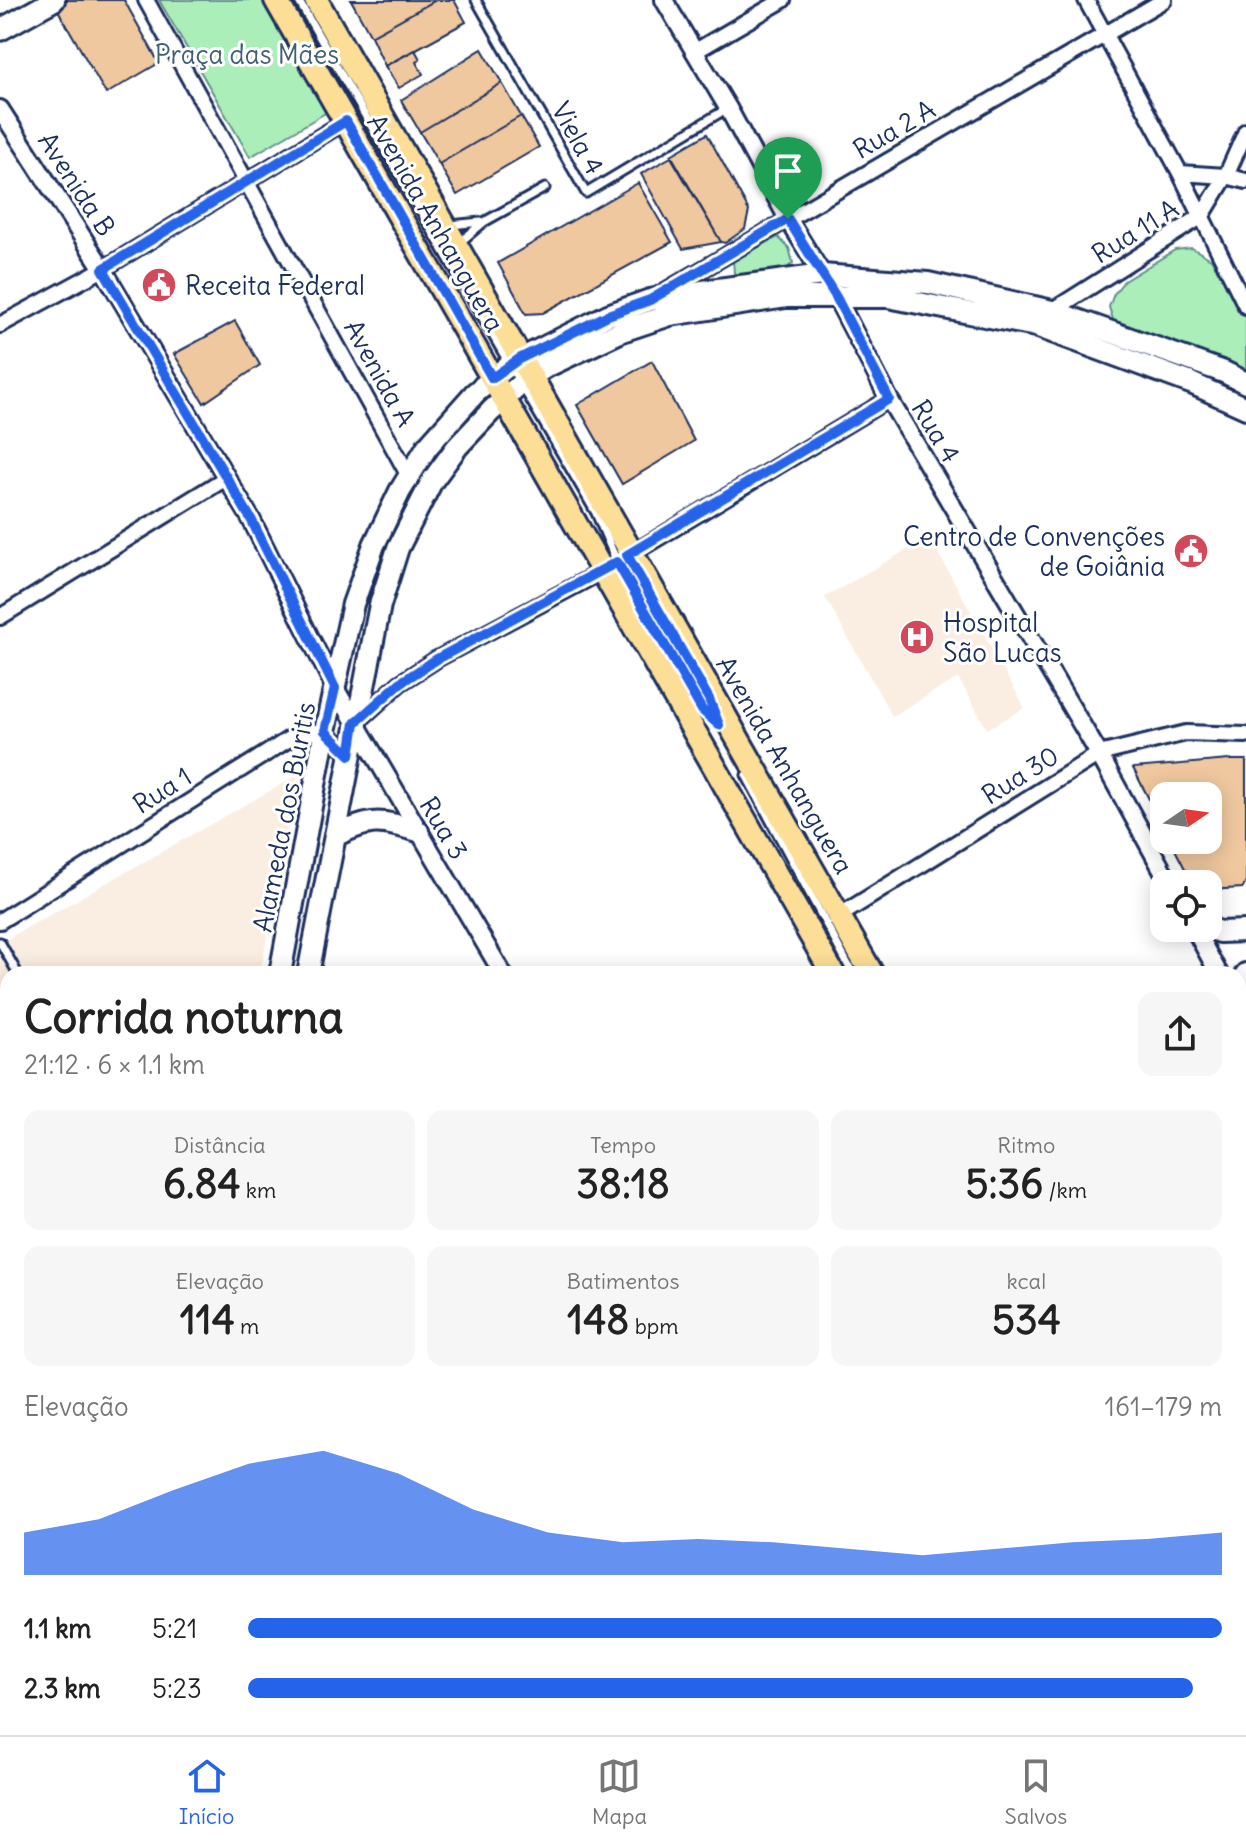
<!DOCTYPE html>
<html lang="pt">
<head>
<meta charset="utf-8">
<style>
	body { margin:0; font-family:Delius,sans-serif; background:#f6f6f6; color:#222; height:100vh; display:flex; flex-direction:column; font-size:30px; white-space:nowrap }
	* { box-sizing:border-box; margin:0 }
	p { font-size:26px; color:#767676 }
	.icon { flex:none; width:44px; height:44px; fill:none; stroke:currentColor; stroke-width:2; stroke-linecap:round; stroke-linejoin:round }
	.map { position:relative; flex:1; overflow:hidden }
	.sheet { position:absolute; left:0px; top:966px; width:1246px; height:770px; display:flex; flex-direction:column; background:#fff; border-radius:24px 24px 0 0; box-shadow:0 4px 20px #0003 }
	.sheet>* { flex:none }
	.needle { width:52px; rotate:77deg }
	.tools { position:absolute; left:1150px; top:782px; display:grid; gap:16px }
	.tools a { display:grid; place-items:center; width:72px; height:72px; border-radius:16px; background:#fff; box-shadow:0 4px 20px #0003; font-size:40px }
	.pin { position:absolute; display:grid; place-items:center; width:68px; height:68px; color:#fff; margin:-82px -34px; border-radius:50% 50% 50% 0; rotate:-45deg; box-shadow:0 0 8px #0007 }
	.pin .icon { rotate:45deg }
	.round { display:grid; place-items:center; flex:none; width:84px; height:84px; border-radius:16px; background:#f6f6f6 }
	.overview { display:flex; align-items:center; justify-content:space-between; height:136px; padding:0 24px }
	h1 { font-size:44px; font-weight:700; line-height:60px }
	.stats { display:grid; grid-template-columns:repeat(3,1fr); gap:12px; height:136px; padding:8px 24px }
	.stats div { display:grid; align-content:center; border-radius:16px; background:#f6f6f6; text-align:center }
	.stats b { font-size:40px; font-weight:700 }
	.stats small { font-size:22px; font-weight:400 }
	.stats p { font-size:22px }
	.chart { height:224px; padding:16px 24px }
	.chart p { display:flex; justify-content:space-between }
	.chart svg { width:100%; height:144px; margin-top:8px; fill:#2563eb; opacity:.7 }
	ul { padding:0 24px; list-style:none; font-size:26px }
	li { display:grid; grid-template-columns:128px 96px 1fr; align-items:center; height:60px }
	li i { height:20px; border-radius:10px; background:#2563eb }
	.menu { display:flex; justify-content:space-around; align-items:center; height:112px; border-top:2px solid #e0e0e0; background:#fff; font-size:22px; color:#767676 }
	.menu a { display:grid; justify-items:center; gap:4px }
	.menu .selected { color:#2563eb }
	.map>svg:first-child { display:block }
	.built { fill:#faeee2 }
	.green { fill:#abeeb9; stroke:#638e8c; stroke-width:2 }
	.water { fill:#8fe1e8; stroke:#619ab1; stroke-width:2 }
	.building { fill:#efc89f; stroke:#1b2f5e; stroke-width:2 }
	.lines { fill:none; stroke-linecap:round; stroke-linejoin:round }
	.service-casing { stroke:#1b2f5e; stroke-width:13 }
	.minor-casing { stroke:#1b2f5e; stroke-width:20 }
	.tertiary-casing { stroke:#1b2f5e; stroke-width:22 }
	.secondary-casing { stroke:#1b2f5e; stroke-width:26 }
	.primary-casing { stroke:#1b2f5e; stroke-width:28 }
	.service { stroke:#fff; stroke-width:7 }
	.minor { stroke:#fff; stroke-width:14 }
	.tertiary { stroke:#fff; stroke-width:16 }
	.secondary { stroke:#fff; stroke-width:20 }
	.primary { stroke:#fcde96; stroke-width:22 }
	.route-casing { stroke:#fff; stroke-width:16 }
	.route { stroke:#2563eb; stroke-width:10 }
	.labels { text-anchor:middle; dominant-baseline:central; stroke-width:6; stroke-linejoin:round; paint-order:stroke }
	.park-label { font-size:26px; fill:#3f5f75; stroke:#fff }
	.street-label { font-size:26px; fill:#1b2f5e; stroke:#fff }
	.poi-label { font-size:26px; fill:#1b2f5e; stroke:#fff; text-anchor:start }
</style>
</head>
<body>
<div class="map">
<svg width="1246" height="1735" viewBox="0 0 1246 1735">
	<rect width="100%" height="100%" fill="#fff"/>
	<filter id="ink" filterUnits="userSpaceOnUse"><feTurbulence type="fractalNoise" baseFrequency=".0125" numOctaves="2"/><feDisplacementMap in="SourceGraphic" scale="16" xChannelSelector="R" yChannelSelector="G"/><feConvolveMatrix kernelMatrix="1 2 1 2 8 2 1 2 1" color-interpolation-filters="sRGB"/></filter>
	<g filter="url(#ink)">
		<!-- built -->
		<path class="built" d="M929 537 1025 708 987 729 958 678 892 716 825 597Z
			M298 775 260 974H8V1319L0 1323V943Z"/>
		<!-- green -->
		<path class="green" d="M159 0H272L334 108 250 157Z
			M778 237 789 248 793 263 786 269 739 276 734 273 733 260Z
			M1192 248 1211 259 1246 316V370L1115 326 1109 307 1114 294 1124 281 1175 250Z
			M0 1659 8 1675V1728H129L126 1735H0Z"/>
		<!-- water -->
		<path class="water" d="M0 1670 8 1684V1728H33L37 1735H0Z"/>
		<!-- building -->
		<path class="building" d="M59 0H124L159 63 106 94 54 3Z
			M351 0H436L371 36Z
			M436 0H454L466 22 385 66 371 36Z
			M482 49 502 83 420 132 401 100Z
			M415 50 420 59 416 62 423 74 399 88 385 66Z
			M502 83 521 116 439 164 420 132Z
			M521 116 539 147 457 195 439 164Z
			M707 134 749 211 745 229 725 243 721 242 671 155Z
			M671 157 721 242 683 249 641 174Z
			M638 183 672 242 543 313 526 314 498 263Z
			M235 321 260 365 204 403 174 354Z
			M652 361 694 441 622 484 577 405Z
			M647 593 698 681 690 686 639 598Z
			M1229 760H1246V882L1243 888 1208 890V884H1193L1170 840H1208V796H1164V828L1133 768Z"/>
		<g class="lines">
			<!-- service casing -->
			<g class="service-casing">
				<path id="service" d="M298 0 596 513
					M476 0 586 193 728 108
					M450 225 481 222
					M459 243 484 222 545 188
					M596 513 627 555 709 699 719 725 702 710 617 562Z
					M746 775 853 974
					M0 942 18 974
					M1238 1645 1246 1659
					M1144 1728 1149 1735"/>
			</g>
			<!-- minor casing -->
			<g class="minor-casing">
				<path id="minor" d="M146 0 409 476
					M1086 0 1180 173 1246 306
					M694 52 783 0
					M1180 173 1226 176 1246 181
					M660 294 1164 0
					M1052 311 1202 216 1226 176 1246 131
					M0 325 103 269 346 121
					M0 617 226 478
					M356 723 400 683 437 659 603 571 889 399
					M839 916 1099 754 1186 733 1246 735
					M0 921 297 734 325 731 350 755
					M1238 1294 1246 1293
					M0 1357 8 1353
					M0 1369 8 1370
					M503 1735 507 1728
					M1180 1735 1192 1728"/>
			</g>
			<!-- tertiary casing -->
			<g class="tertiary-casing">
				<path id="tertiary" d="M664 0 728 108 788 219 836 297 889 399 1099 754 1170 884
					M0 109 103 269 251 519 335 688 503 974
					M1194 928 1219 974
					M1238 1007 1246 1020
					M929 1728 933 1735"/>
			</g>
			<!-- secondary casing -->
			<g class="secondary-casing">
				<path id="secondary" d="M0 30 54 0
					M335 836C371 818 380 820 418 831
					M1208 928 1220 932 1246 931
					M280 974 325 731 353 604 374 545 400 491 427 447 475 393 509 365 608 315 650 300 688 293 822 275 928 283 1052 311 1224 372 1246 383
					M308 974 380 605 398 548 432 481 457 447 491 411 525 380 548 366 622 331 670 315 786 297H888L1036 326 1191 383 1246 408
					M1238 987 1246 974
					M1238 1051 1246 1052
					M132 1735 133 1728
					M165 1735 167 1728
					M789 1735 793 1728"/>
			</g>
			<!-- primary casing -->
			<g class="primary-casing">
				<path id="primary" d="M276 0 833 974
					M316 0 872 974
					M1238 1612 1246 1626
					M1238 1687 1246 1702"/>
			</g>
			<!-- service -->
			<use href="#service" class="service"/>
			<!-- minor -->
			<use href="#minor" class="minor"/>
			<!-- tertiary -->
			<use href="#tertiary" class="tertiary"/>
			<!-- secondary -->
			<use href="#secondary" class="secondary"/>
			<!-- primary -->
			<use href="#primary" class="primary"/>
		</g>
	</g>
	<g class="lines" filter="url(#ink)">
		<!-- route casing -->
		<g class="route-casing">
			<path id="route" d="M346 121 492 378 519 359 608 315 650 300 788 219 836 297 889 399 627 555 709 699 719 725 702 710 617 562 437 659 400 683 355 723 350 755 325 731 335 688 251 519 103 269Z"/>
		</g>
		<!-- route -->
		<use href="#route" class="route"/>
	</g>
	<!-- icons -->
	<defs>
		<g id="civic-disc" transform="scale(1.8)"><circle r="9.5" fill="#d1495b" stroke="#fff"/><path d="M-.6-6.5H3V-4.5H.6V-3L4-1V1h2V6H-6V1h2V-1L-.6-3ZM-1.2 2.5V6h2.4V2.5Z" fill="#fff"/></g>
		<g id="hospital-disc" transform="scale(1.8)"><circle r="9.5" fill="#d1495b" stroke="#fff"/><path d="M-5-5h3v3.5h4V-5h3V5h-3V1.5h-4V5h-3Z" fill="#fff"/></g>
	</defs>
	<g fill-rule="evenodd">
		<use href="#civic-disc" x="159" y="285"/>
		<use href="#civic-disc" x="1191" y="551"/>
		<use href="#hospital-disc" x="917" y="637"/>
	</g>
	<g class="labels">
		<!-- park labels -->
		<g class="park-label">
			<text x="247" y="54">Praça das Mães</text>
		</g>
		<!-- street labels -->
		<g class="street-label">
			<text transform="translate(894 129) rotate(-30)">Rua 2 A</text>
			<text transform="translate(578 138) rotate(61)">Viela 4</text>
			<text transform="translate(77 184) rotate(57)">Avenida B</text>
			<text transform="translate(436 223) rotate(60)">Avenida Anhanguera</text>
			<text transform="translate(1135 231) rotate(-32)">Rua 11 A</text>
			<text transform="translate(380 373) rotate(61)">Avenida A</text>
			<text transform="translate(936 431) rotate(59)">Rua 4</text>
			<text transform="translate(785 765) rotate(60)">Avenida Anhanguera</text>
			<text transform="translate(1020 775) rotate(-32)">Rua 30</text>
			<text transform="translate(162 790) rotate(-32)">Rua 1</text>
			<text transform="translate(284 817) rotate(-79)">Alameda dos Buritis</text>
			<text transform="translate(444 828) rotate(59)">Rua 3</text>
		</g>
		<!-- poi labels -->
		<g class="poi-label">
			<text x="185" y="285">Receita Federal</text>
			<text x="1165" y="536" text-anchor="end">Centro de Convenções<tspan x="1165" dy="30">de Goiânia</tspan></text>
			<text x="943" y="622">Hospital<tspan x="943" dy="30">São Lucas</tspan></text>
		</g>
	</g>
</svg>
<div class="tools">
<a><svg class="needle" viewBox="-14 -14 28 28"><path d="M0-13l5 13h-10z" fill="#e53935"/><path d="M0 13l5-13h-10z" fill="#767676"/></svg></a>
<a><svg class="icon" aria-label="locate" viewBox="0 0 24 24"><circle cx="12" cy="12" r="6"/><path d="M12 2v4M12 18v4M2 12h4M18 12h4"/></svg></a>
</div>
<div class="pin" style="left:788px;top:219px;background:#1e9e55"><svg class="icon" aria-label="arrive" viewBox="0 0 24 24"><path d="M6 21V4h12l-3 4 3 4H6"/></svg></div>
<section class="sheet">
<div class="overview"><div><h1>Corrida noturna</h1><p>21:12 · 6 × 1.1 km</p></div><a class="round"><svg class="icon" aria-label="share" viewBox="0 0 24 24"><path d="M12 15V3M7 8l5-5 5 5M5 13v7h14v-7"/></svg></a></div>
<div class="stats">
<div><p>Distância</p><b>6.84<small> km</small></b></div>
<div><p>Tempo</p><b>38:18</b></div>
<div><p>Ritmo</p><b>5:36<small> /km</small></b></div>
</div>
<div class="stats">
<div><p>Elevação</p><b>114<small> m</small></b></div>
<div><p>Batimentos</p><b>148<small> bpm</small></b></div>
<div><p>kcal</p><b>534</b></div>
</div>
<div class="chart"><p><span>Elevação</span>161–179 m</p>
<svg viewBox="0 0 160 44" preserveAspectRatio="none"><path d="M0 44V31L10 27L20 18L30 10L40 6L50 13L60 24L70 31L80 34L90 33L100 34L110 36L120 38L130 36L140 34L150 33L160 31V44z"/></svg>
</div>
<ul>
<li><b>1.1 km</b>5:21<i style="width:100%"></i></li>
<li><b>2.3 km</b>5:23<i style="width:97%"></i></li>
</ul>
</section>
</div>
<nav class="menu">
<a class="selected"><svg class="icon" aria-label="home" viewBox="0 0 24 24"><path d="M3 11l9-7 9 7M6 9v11h12V9"/></svg>Início</a>
<a><svg class="icon" aria-label="map" viewBox="0 0 24 24"><path d="M3 6l6-2 6 2 6-2v14l-6 2-6-2-6 2zM9 4v14M15 6v14"/></svg>Mapa</a>
<a><svg class="icon" aria-label="saved" viewBox="0 0 24 24"><path d="M7 4h10v16l-5-4-5 4z"/></svg>Salvos</a>
</nav>
</body>
</html>
